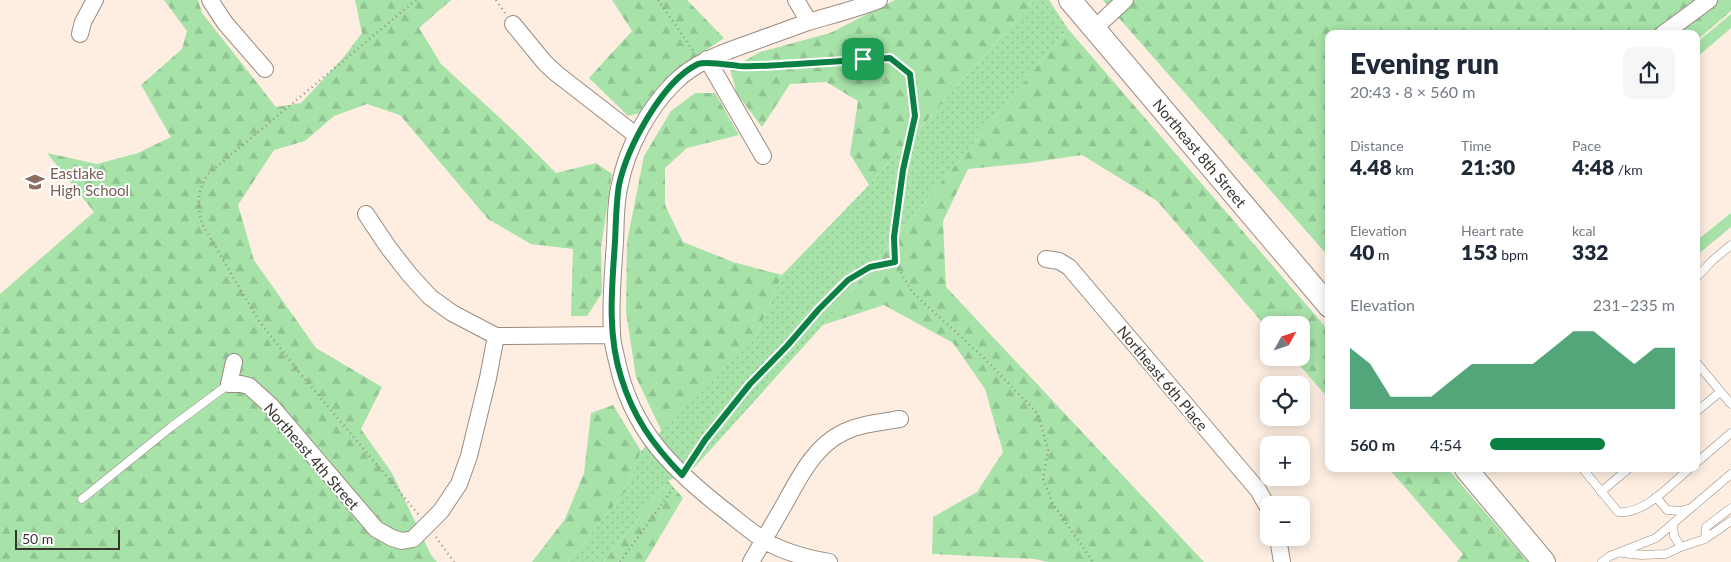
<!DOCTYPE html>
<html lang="en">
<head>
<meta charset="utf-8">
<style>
	body { margin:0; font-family:Lato,sans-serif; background:#f6f6f7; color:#1f2937; height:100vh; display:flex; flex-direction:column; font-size:19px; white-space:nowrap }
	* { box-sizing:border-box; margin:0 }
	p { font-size:16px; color:#747a83 }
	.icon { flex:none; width:28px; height:28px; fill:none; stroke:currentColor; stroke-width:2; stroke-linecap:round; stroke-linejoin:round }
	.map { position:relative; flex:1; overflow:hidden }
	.side { position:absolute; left:1325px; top:30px; width:375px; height:442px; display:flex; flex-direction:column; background:#fff; border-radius:10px; box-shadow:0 2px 12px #0003 }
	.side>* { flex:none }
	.needle { width:32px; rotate:50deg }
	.controls { position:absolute; left:1260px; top:316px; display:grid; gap:10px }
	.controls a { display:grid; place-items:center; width:50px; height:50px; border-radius:10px; background:#fff; box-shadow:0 2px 12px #0003; font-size:25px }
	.scale { position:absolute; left:15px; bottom:12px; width:105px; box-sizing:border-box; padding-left:5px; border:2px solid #3a342f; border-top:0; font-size:14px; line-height:18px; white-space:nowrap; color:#3a342f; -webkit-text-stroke:4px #fff; paint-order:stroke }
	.pin { position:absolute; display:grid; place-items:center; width:42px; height:42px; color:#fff; margin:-21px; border-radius:10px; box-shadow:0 2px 8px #0006 }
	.round { display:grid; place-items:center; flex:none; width:52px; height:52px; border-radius:10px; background:#f6f6f7 }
	.overview { display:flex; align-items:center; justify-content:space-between; height:85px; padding:0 25px }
	h1 { font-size:28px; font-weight:800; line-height:38px }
	.stats { display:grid; grid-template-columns:repeat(3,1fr); gap:8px; height:85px; padding:5px 25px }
	.stats div { display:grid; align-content:center }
	.stats b { font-size:21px; font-weight:800 }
	.stats small { font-size:14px; font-weight:400 }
	.stats p { font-size:14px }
	.chart { height:140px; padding:10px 25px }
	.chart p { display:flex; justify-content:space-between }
	.chart svg { width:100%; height:90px; margin-top:5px; fill:#0b8043; opacity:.7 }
	ul { padding:0 25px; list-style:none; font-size:16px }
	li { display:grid; grid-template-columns:80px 60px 1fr; align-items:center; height:38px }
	li i { height:12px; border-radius:6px; background:#0b8043 }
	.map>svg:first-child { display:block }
	.grass { fill:url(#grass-dots) }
	.forest { fill:url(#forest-firs) }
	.pitch { fill:#a7e3a9 }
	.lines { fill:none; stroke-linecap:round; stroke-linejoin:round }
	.lane-casing { stroke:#9a8c80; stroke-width:9 }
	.street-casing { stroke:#9a8c80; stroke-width:18 }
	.secondary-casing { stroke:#9a8c80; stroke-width:24 }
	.path { stroke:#9a8f86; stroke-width:2.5; stroke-dasharray:1 4; stroke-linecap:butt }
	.lane { stroke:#fff; stroke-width:8 }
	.street { stroke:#fff; stroke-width:16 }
	.secondary { stroke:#fff; stroke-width:22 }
	.route-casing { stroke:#fff; stroke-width:10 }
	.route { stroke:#0b8043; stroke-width:6 }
	.labels { text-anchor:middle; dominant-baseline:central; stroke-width:4; stroke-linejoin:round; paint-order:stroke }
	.street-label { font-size:15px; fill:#3a342f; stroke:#fff }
	.education-label { font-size:15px; fill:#785e54; stroke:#fff; text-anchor:start }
</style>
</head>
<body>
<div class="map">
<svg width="1731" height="562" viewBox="0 0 1731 562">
	<defs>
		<pattern id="grass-dots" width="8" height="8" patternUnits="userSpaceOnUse" patternTransform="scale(1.25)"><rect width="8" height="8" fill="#a7e3a9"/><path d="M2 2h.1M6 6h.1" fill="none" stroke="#90c392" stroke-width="1.8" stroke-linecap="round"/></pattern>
		<pattern id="forest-firs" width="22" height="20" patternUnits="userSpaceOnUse" patternTransform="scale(1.25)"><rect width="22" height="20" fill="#a7e3a9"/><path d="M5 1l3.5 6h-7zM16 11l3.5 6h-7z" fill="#90c392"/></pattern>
	</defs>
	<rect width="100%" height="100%" fill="#fdeee1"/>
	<!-- grass -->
	<path class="grass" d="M1034 0H1049L1068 29 823 325 694 468 668 481 603 562H568L626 491 641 451 755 338 782 275 869 185Z"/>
	<!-- forest -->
	<path class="forest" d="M164 0H198L202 13 276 107 301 103 343 58 362 33 355 0H451L419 28 441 64 514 131 556 173 596 163 612 174 601 248 602 293 587 316H571L573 249 531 244 488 219 400 115 367 104 334 116 305 141 274 150 238 205 254 260 316 348 382 387 361 429 392 473 431 555 437 562H0V294L94 212 47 153 97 164 138 153 171 137 141 85 182 49 187 31Z
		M612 0H687L724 38 684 65 644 112 628 116 589 78 632 31Z
		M895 0H1034L869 185 850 154 858 101 826 82 790 84 762 127 737 94 730 69 760 52 830 33Z
		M1103 0H1731V11L1696 41V34H1329V257Z
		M1068 29 1329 331V399L1293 358H1301V325H1269V330L1157 201 1082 155 1028 163 968 169 943 221 946 287 1204 562H1047L1035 559 932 554 933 517 977 492 1003 452 985 389 953 343 884 305 823 325Z
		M695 93H715L739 135 687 148 665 168V205L683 242 733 262 782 275 755 338 662 432 636 377 626 312 627 242 644 156 671 111Z
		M613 405 641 451 626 491 568 562H532L565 519 584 473 591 413Z
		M1389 469H1448L1528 562H1457L1463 554Z
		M668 481 683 498 645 562H603Z"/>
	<!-- pitch -->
	<path class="pitch" d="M1731 14V28L1696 58V43Z
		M1731 213V227L1696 256V241Z"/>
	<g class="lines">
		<!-- lane casing -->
		<g class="lane-casing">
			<path id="lane" d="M1696 278 1713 260 1731 245
				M1696 362 1731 404
				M1696 412 1720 392
				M1696 463 1731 433
				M1583 469 1618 512C1644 515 1670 485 1689 469
				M1601 492 1628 469
				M1656 497 1667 510 1681 511 1691 508 1731 474
				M82 499 171 427 229 384
				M1673 524 1674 536 1681 547
				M1705 539 1706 527 1731 508
				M1623 553 1641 555 1666 554 1681 547 1705 539 1731 521
				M1602 562 1610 556 1656 538 1691 508"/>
		</g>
		<!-- street casing -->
		<g class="street-casing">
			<path id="street" d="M210 0 225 23 265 69
				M796 0 809 22
				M513 24 545 63 557 74 637 136
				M1095 28 1125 0
				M80 34 83 22 95 0
				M1663 34 1709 0
				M707 59 763 156
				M366 214 388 247 409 274 430 297 452 313 496 336 612 335
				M1046 259 1059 261 1069 267 1258 490 1269 509
				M234 362 229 384H241L249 386 271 406 376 529 392 538 402 541 413 539 441 511 459 484 469 456 488 378 496 336
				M1278 538 1282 562
				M751 562C762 543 773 524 784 505 799 478 814 446 844 432 861 424 881 422 900 419
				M829 562C806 558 782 552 762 539 749 530 736 519 723 509 671 468 631 429 617 361 615 352 612 342 612 333 610 303 613 272 615 242 616 223 615 203 620 184 627 148 648 109 674 83 695 62 722 53 750 43 769 36 789 29 808 22 832 15 856 9 879 0"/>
		</g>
		<!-- secondary casing -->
		<g class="secondary-casing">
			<path id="secondary" d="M1070 0 1329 306
				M1466 469 1544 562"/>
		</g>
		<!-- path -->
		<path class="path" d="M416 0 208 174C197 193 197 203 202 224L259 321 299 372 419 515
			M496 0 505 13
			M658 0 694 52
			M733 65 753 67 890 58 910 74 915 115 903 170 894 237 895 262 912 292 983 357 1038 414 1048 450 1043 479 1053 504 1093 562
			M690 463 705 440 750 384 787 346 819 309 848 280 870 267 894 262
			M436 537 454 562
			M620 562 675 486"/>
		<!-- lane -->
		<use href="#lane" class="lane"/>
		<!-- street -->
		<use href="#street" class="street"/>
		<!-- secondary -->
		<use href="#secondary" class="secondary"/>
	</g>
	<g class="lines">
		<!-- route casing -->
		<g class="route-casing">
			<path id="route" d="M890 58 910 74 915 116 903 170 894 237 895 262 870 267 848 280 819 309 787 346 750 384 705 440 682 475C653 445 633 417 621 377 607 333 612 287 615 242 616 223 616 203 619 185 627 148 662 81 698 64 706 61 729 65 739 66 758 67 777 65 796 64 827 62 858 60 890 58Z"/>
		</g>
		<!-- route -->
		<use href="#route" class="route"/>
	</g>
	<!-- icons -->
	<defs>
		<g id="school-bare" transform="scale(1.5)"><path d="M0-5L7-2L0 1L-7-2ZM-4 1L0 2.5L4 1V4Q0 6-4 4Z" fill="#8d6e63" stroke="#fff" stroke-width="2.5" paint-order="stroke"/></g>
	</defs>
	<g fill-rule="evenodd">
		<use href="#school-bare" x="35" y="182"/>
	</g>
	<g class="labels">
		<!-- street labels -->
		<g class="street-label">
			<text transform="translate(1200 153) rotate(50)">Northeast 8th Street</text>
			<text transform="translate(1163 378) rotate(50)">Northeast 6th Place</text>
			<text transform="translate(312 456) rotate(49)">Northeast 4th Street</text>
		</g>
		<!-- education labels -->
		<g class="education-label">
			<text x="50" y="173">Eastlake<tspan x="50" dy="17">High School</tspan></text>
		</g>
	</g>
</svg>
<div class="controls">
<a><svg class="needle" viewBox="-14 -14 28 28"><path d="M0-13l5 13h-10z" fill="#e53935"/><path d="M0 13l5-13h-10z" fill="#747a83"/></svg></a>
<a><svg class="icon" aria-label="locate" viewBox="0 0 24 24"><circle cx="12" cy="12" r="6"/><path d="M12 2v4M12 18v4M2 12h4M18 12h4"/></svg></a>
<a>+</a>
<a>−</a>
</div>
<div class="scale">50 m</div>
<div class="pin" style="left:863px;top:59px;background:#1e9e55"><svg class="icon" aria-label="arrive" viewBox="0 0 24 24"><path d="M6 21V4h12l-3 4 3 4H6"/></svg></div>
<section class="side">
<div class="overview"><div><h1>Evening run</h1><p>20:43 · 8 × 560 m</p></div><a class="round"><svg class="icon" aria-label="share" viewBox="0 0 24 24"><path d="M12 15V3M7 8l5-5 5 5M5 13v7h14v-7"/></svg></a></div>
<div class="stats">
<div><p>Distance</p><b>4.48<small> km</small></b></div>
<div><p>Time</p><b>21:30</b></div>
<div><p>Pace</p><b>4:48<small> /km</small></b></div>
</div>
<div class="stats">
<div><p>Elevation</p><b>40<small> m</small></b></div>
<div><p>Heart rate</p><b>153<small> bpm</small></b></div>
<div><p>kcal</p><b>332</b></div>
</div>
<div class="chart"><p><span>Elevation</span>231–235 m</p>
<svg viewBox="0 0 160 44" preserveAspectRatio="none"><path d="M0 44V14L10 22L20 38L30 38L40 38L50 30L60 22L70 22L80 22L90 22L100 14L110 6L120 6L130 14L140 22L150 14L160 14V44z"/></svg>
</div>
<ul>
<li><b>560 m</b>4:54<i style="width:62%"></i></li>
</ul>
</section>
</div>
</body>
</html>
